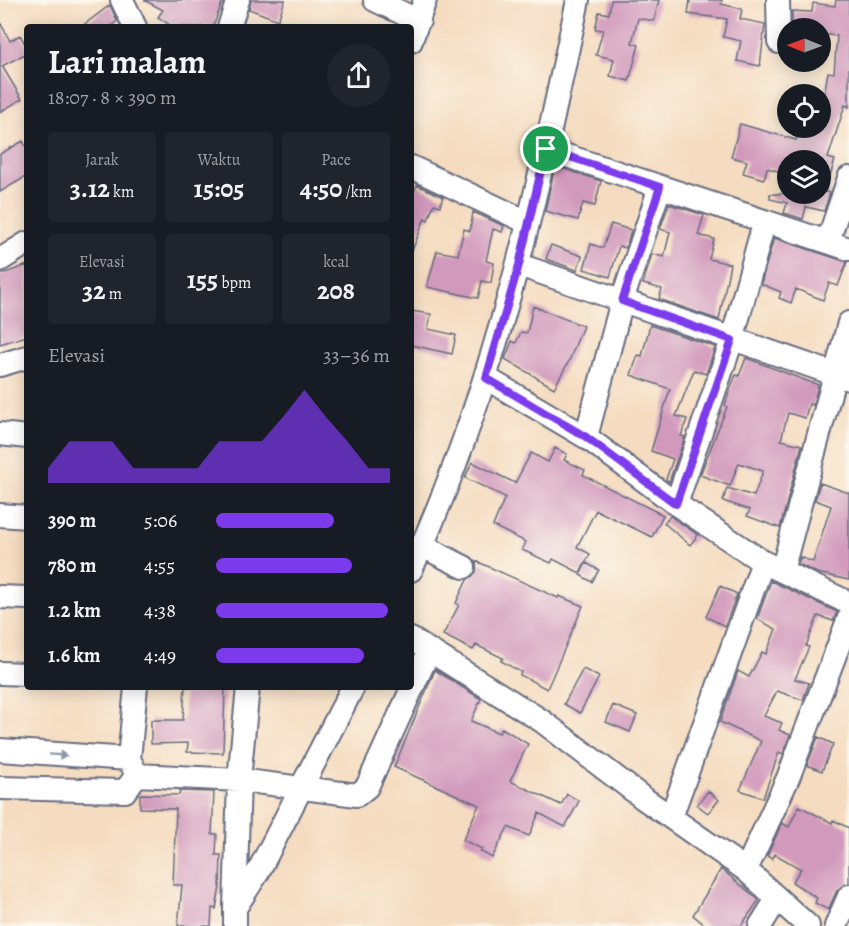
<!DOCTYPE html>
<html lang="id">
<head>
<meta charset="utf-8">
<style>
	body { margin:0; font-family:Alegreya,serif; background:#20242c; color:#f1f3f6; height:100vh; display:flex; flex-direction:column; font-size:22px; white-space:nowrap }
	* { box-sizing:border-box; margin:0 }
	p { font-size:20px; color:#9ea1a6 }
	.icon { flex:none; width:33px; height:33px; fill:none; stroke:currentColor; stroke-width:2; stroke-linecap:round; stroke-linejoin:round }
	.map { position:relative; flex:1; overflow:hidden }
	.sheet { position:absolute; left:24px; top:24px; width:390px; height:666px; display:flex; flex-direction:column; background:#171b24; border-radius:6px; box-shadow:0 3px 15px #0003 }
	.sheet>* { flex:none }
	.needle { width:39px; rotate:271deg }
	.controls { position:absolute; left:777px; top:18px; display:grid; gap:12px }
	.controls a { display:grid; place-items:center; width:54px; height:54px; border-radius:50%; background:#171b24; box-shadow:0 3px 15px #0003; font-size:30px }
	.pin { position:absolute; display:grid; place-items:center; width:51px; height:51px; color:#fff; margin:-26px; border:3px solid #fff; border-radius:50%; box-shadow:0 2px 6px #0007 }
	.round { display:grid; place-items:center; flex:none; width:63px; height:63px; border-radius:32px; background:#20242c }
	.summary { display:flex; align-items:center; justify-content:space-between; height:102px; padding:0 24px }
	h1 { font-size:33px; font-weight:700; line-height:45px }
	.stats { display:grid; grid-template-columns:repeat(3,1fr); gap:9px; height:102px; padding:6px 24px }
	.stats div { display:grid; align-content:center; border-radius:6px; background:#20242c; text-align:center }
	.stats b { font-size:26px; font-weight:700 }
	.stats small { font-size:16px; font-weight:400 }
	.stats p { font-size:16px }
	.chart { height:168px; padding:12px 24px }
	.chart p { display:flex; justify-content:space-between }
	.chart svg { width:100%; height:108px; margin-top:6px; fill:#7c3aed; opacity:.7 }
	ul { padding:0 24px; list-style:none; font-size:20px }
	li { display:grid; grid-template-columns:96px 72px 1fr; align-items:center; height:45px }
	li i { height:15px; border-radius:8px; background:#7c3aed }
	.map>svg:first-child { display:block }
	.building { fill:#d199bc }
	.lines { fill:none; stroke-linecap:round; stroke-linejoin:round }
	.minor-casing { stroke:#676c80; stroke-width:26 }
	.minor { stroke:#fff; stroke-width:22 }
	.oneway { fill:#8d97ae }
	.route-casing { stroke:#fff; stroke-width:12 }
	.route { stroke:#7c3aed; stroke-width:8 }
</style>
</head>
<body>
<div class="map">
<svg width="849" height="926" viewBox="0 0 849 926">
	<rect width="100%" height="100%" fill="#fbf7ec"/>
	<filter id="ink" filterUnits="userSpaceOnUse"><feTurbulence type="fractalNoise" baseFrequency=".0167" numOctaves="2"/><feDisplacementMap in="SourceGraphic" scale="12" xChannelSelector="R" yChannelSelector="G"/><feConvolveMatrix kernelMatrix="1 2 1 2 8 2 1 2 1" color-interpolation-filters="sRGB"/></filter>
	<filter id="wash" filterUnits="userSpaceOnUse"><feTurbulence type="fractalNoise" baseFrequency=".008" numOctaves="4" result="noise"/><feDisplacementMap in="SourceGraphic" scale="24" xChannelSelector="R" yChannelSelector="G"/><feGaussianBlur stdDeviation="1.35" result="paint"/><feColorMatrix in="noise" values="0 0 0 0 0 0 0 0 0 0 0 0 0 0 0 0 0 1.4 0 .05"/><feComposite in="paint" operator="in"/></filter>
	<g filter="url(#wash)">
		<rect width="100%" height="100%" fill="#f5dcc0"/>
		<g id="blocks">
			<!-- building -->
			<path class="building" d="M144 0H223L213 27H173L158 17 163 10Z
				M251 0H285L278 20 249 9Z
				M611 0H659L654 21 638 18 632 43 639 45 629 81 610 76 614 59 596 55 603 30 595 29 599 12 609 14Z
				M690 0H722L721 4 742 9 740 19 765 24 760 66 737 61 741 41 723 37 727 19 688 14Z
				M836 0H849V107L845 105 828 158 835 160 825 192 830 193 824 211 806 207 803 219 784 213 787 203 770 199V194H820V160H788V174L767 168 764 179 743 173 747 161 731 157 740 124 796 140 800 128H820V101L823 102 828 72 834 73 837 36 820 34V28H792V11L812 12 813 3 835 6Z
				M110 5 117 21 110 27H81Z
				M0 22 10 41 20 35 27 47V53L2 66 22 99 0 112Z
				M23 141 27 149V176L0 192V154Z
				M555 166 601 181 595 206 583 203 578 220 545 211Z
				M417 185 443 197 440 206 434 204 428 220 425 218 412 251 411 191 414 192Z
				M669 204 704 215 698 235 714 239 709 259 730 264 719 320 659 299 662 289 643 284 652 254 664 257 670 232 660 229Z
				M473 212 504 226 502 232 493 229 486 261 494 263 491 283 482 281 478 298 427 287 437 251 458 255 464 229 470 231Z
				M611 224 631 230 626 248 619 246 610 277 584 269 591 244 603 248Z
				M774 238 847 262 838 286 829 283 823 300 796 289 791 303 779 298 781 292 761 284Z
				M551 245 582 256 577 270 546 259Z
				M27 265V336L0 344V275Z
				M533 306 583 326 569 361 554 388 505 359 512 341 516 343 521 332 527 333Z
				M411 311 431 314 428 329 456 335 452 354 411 345Z
				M650 325 715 347 706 374 694 370 676 416 687 419 681 436 685 437 669 482 666 479 673 459 651 451 670 389 631 375 638 355 642 356Z
				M746 358 818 385 813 405 809 404 805 418 788 413 781 440 802 445 780 528 747 516 750 510 723 501 727 488 754 496 763 471 739 463 730 486 700 475 727 407 725 405 731 387 736 375 739 376Z
				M555 448 567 454 564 460 585 470 583 475 663 515 652 537 596 510 577 547 590 554 580 573 553 559 551 563 522 550 526 542 493 526 505 497 465 478 472 462 515 483 531 453 548 462Z
				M820 483 849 493V580L817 573 798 564 800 557 813 562 831 506 815 500Z
				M670 516 698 535 690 545 664 523Z
				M476 561 558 598 559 596 583 606 547 689 520 675 521 672 501 661 503 658 476 645 473 650 443 635 459 605 456 603 467 580 476 572Z
				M586 563 599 570 592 582 580 575Z
				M771 581 837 612 833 621 818 616 806 646 809 647 795 679 809 683 803 700 777 691 764 716 782 723 779 730 790 735 783 754 779 752 763 798 740 790 761 741 720 722 738 671 749 677 762 652 766 654 776 629 757 619Z
				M720 586 737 594 725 626 706 617Z
				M583 669 599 677 580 713 564 704Z
				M435 670 481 699 471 721 499 733 502 728 528 744 510 781 561 805 567 794 579 801 565 827 539 813 529 836 508 827 492 858 480 851 482 849 463 840 479 805 394 767Z
				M185 687H225L223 753 187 752 188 743 151 744V720H183Z
				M613 705 637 715 630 732 606 722Z
				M818 737 833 744 822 771 807 765Z
				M180 791 214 792 212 834H217L216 855H221L220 887 216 909 212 908 211 926H178L182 885H173L176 809 140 808V794L179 795Z
				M708 791 719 800 708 813 697 805Z
				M799 806 832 823 833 820 849 828V883L837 890 828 910 815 903 817 898 792 882 801 869 775 854 772 859 767 856 782 823 789 827Z
				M721 869 759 900 741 926H706L693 915Z"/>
		</g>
	</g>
	<g filter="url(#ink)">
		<use href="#blocks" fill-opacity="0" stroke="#676c80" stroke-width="1.5"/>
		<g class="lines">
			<!-- minor casing -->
			<g class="minor-casing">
				<path id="minor" d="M122 0 135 27
					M375 0 419 21
					M778 0 779 42
					M229 27 238 0
					M411 41 425 0
					M546 149 849 249
					M411 167 527 222
					M828 241 849 178
					M0 260 27 243
					M519 265 849 379
					M0 365 27 357
					M486 378 586 437 676 504 763 562 849 603
					M0 434 27 437
					M586 437 622 301 660 187
					M676 504 732 340 764 223
					M0 515 27 517
					M422 546 464 567
					M411 570C495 389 537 195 578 0
					M782 571 849 323
					M0 597 27 598
					M411 639 542 721 643 798 746 870 808 926
					M0 673 27 674
					M0 750 129 759 137 775
					M129 759 136 687
					M137 775 239 780 357 795 367 787 429 651
					M0 788 125 791 137 775
					M671 817 763 562
					M746 870 788 778 849 618
					M235 907 239 780 248 687
					M235 926V908L258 872 353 687
					M760 926 777 899
					M836 926 849 896"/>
			</g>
			<!-- minor -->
			<use href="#minor" class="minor"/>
		</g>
		<!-- one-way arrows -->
		<defs><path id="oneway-solid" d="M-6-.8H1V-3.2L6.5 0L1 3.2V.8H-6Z" transform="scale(1.5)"/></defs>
		<use class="oneway" href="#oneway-solid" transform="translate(58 755) rotate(4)"/>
	</g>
	<g class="lines" filter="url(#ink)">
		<!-- route casing -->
		<g class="route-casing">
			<path id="route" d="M546 149 660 187 622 301 732 340 676 504 586 437 486 378 519 265Z"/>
		</g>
		<!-- route -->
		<use href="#route" class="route"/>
	</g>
</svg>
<div class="controls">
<a><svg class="needle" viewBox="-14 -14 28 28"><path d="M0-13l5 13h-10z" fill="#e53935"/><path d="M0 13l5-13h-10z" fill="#9ea1a6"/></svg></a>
<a><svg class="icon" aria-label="locate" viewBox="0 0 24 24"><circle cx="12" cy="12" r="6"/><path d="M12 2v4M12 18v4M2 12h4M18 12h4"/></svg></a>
<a><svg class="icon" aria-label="layers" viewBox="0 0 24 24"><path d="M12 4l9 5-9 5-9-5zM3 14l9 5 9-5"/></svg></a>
</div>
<div class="pin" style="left:546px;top:149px;background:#1e9e55"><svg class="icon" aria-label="arrive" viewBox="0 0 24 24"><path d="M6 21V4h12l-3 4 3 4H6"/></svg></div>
<section class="sheet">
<div class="summary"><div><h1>Lari malam</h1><p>18:07 · 8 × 390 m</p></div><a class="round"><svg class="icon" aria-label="share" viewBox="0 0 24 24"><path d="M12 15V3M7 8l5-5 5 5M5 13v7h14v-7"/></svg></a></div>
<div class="stats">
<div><p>Jarak</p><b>3.12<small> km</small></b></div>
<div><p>Waktu</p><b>15:05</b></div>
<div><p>Pace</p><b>4:50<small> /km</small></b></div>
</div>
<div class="stats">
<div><p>Elevasi</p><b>32<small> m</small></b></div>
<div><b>155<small> bpm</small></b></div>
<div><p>kcal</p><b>208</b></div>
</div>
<div class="chart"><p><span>Elevasi</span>33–36 m</p>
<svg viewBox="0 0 160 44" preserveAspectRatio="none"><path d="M0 44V38L10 27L20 27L30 27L40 38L50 38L60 38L70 38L80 27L90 27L100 27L110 17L120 6L130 17L140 27L150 38L160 38V44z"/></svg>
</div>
<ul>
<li><b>390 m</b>5:06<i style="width:68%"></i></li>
<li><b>780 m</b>4:55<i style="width:78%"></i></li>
<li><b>1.2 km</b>4:38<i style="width:99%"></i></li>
<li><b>1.6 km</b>4:49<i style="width:85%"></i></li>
</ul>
</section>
</div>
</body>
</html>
